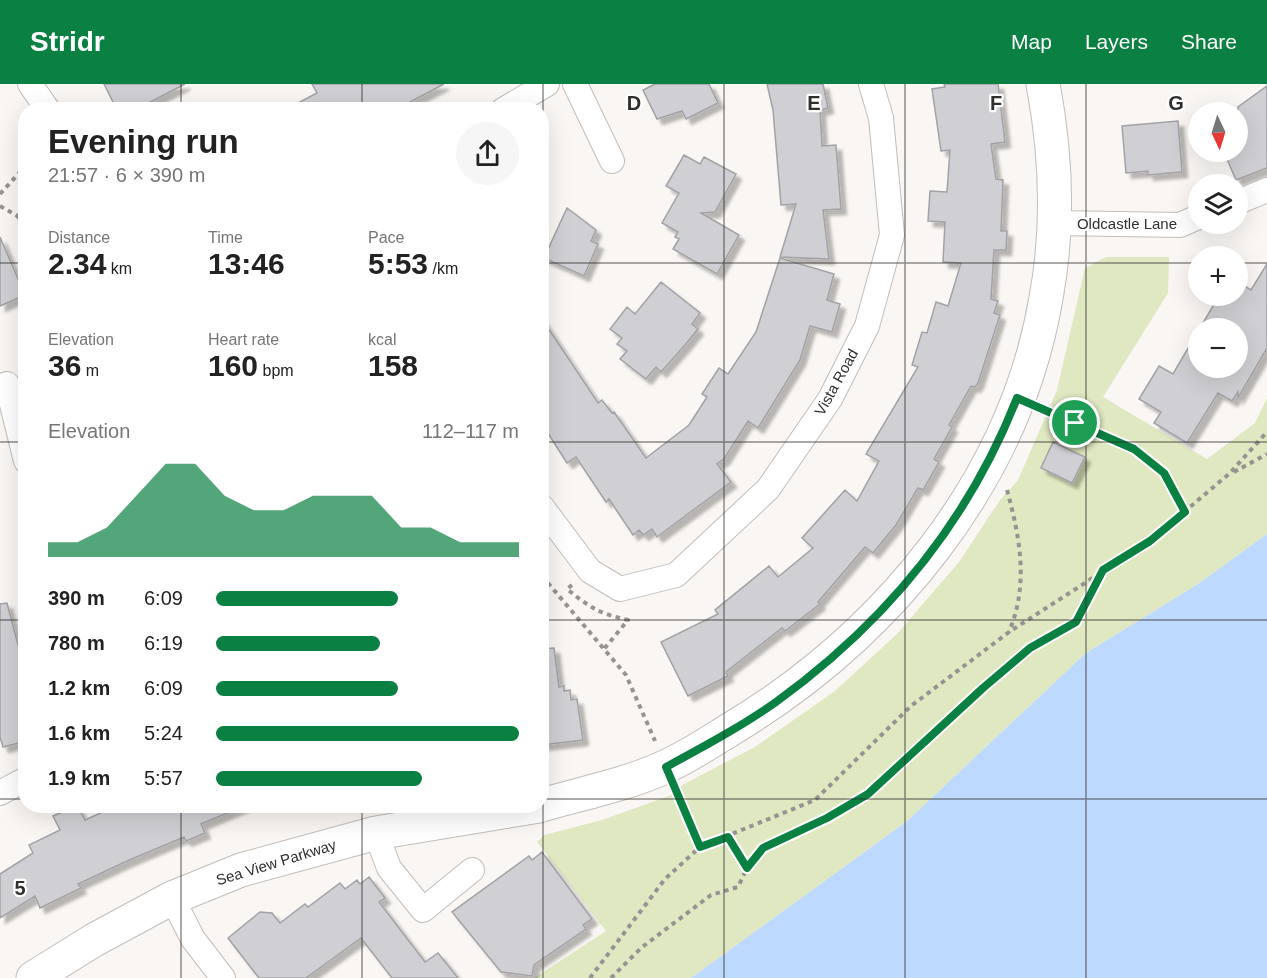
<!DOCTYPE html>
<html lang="en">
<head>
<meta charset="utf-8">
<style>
	body { margin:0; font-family:Helvetica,sans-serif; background:#f6f6f6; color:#222; height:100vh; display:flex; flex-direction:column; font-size:22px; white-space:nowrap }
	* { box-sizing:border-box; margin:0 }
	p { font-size:20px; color:#767676 }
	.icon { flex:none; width:33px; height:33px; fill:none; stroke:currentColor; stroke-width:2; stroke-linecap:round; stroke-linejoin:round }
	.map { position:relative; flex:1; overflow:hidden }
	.sheet { position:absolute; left:18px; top:18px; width:531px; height:711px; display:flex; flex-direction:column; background:#fff; border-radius:24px; box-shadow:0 6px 24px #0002 }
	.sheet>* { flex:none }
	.needle { width:39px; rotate:176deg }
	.fabs { position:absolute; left:1188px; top:18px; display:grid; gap:12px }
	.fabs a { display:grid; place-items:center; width:60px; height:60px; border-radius:50%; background:#fff; box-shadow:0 6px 24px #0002; font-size:30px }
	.pin { position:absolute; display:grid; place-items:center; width:51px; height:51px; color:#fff; margin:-26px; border:3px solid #fff; border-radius:50%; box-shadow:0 2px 6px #0007 }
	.round { display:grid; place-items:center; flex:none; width:63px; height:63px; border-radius:32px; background:#f6f6f6 }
	.overview { display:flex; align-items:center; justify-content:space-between; height:102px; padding:0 30px }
	h1 { font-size:33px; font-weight:700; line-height:45px }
	.stats { display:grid; grid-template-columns:repeat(3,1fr); gap:9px; height:102px; padding:6px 30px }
	.stats div { display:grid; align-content:center }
	.stats b { font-size:30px; font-weight:700 }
	.stats small { font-size:16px; font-weight:400 }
	.stats p { font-size:16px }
	.chart { height:168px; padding:12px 30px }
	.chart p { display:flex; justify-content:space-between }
	.chart svg { width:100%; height:108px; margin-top:6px; fill:#0b8043; opacity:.7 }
	ul { padding:0 30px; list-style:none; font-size:20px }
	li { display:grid; grid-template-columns:96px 72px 1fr; align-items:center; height:45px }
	li i { height:15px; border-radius:8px; background:#0b8043 }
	header { display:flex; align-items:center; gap:36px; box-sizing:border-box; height:84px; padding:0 30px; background:#0b8043; color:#fff }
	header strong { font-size:28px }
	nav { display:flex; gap:33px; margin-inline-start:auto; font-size:21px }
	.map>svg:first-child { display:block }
	.green { fill:#dfe8c1 }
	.water { fill:#bed9fe }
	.building { fill:#d0d0d4; stroke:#a2a2a6; stroke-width:1.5; filter:url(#shadow) }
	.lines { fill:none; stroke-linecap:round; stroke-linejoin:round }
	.street-casing { stroke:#c1bdba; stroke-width:26 }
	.secondary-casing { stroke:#c1bdba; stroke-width:35 }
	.path { stroke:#969391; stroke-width:4; stroke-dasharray:4.5 4.5; stroke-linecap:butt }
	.street { stroke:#fff; stroke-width:24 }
	.secondary { stroke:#fff; stroke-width:33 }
	.route-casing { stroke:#fff; stroke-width:12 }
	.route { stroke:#0b8043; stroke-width:8 }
	.grid { fill:none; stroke:#312f2e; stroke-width:1.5; stroke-opacity:0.55 }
	.labels { text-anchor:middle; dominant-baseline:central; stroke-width:4.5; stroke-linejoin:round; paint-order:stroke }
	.street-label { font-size:15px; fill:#312f2e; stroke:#fff }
	.grid-label { font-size:20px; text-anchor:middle; font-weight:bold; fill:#312f2e; stroke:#fff; stroke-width:4.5; stroke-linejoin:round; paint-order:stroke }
</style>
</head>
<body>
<header>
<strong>Stridr</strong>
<nav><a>Map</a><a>Layers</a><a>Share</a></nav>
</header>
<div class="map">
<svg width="1267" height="894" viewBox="0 0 1267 894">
	<defs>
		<filter id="shadow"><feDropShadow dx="5.5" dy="5.5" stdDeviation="1.5" flood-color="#0004"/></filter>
	</defs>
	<rect width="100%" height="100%" fill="#faf6f3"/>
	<!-- green -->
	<path class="green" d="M1106 173H1169L1168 209 1103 313 1207 375 1255 339 1267 314V450L1198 500 1086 569 906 738 691 894H534L606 847 537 758 544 751 602 736 669 712 684 700 755 663 835 607 897 550 959 478 1000 416 1018 396 1057 306 1085 184Z"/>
	<!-- water -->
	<path class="water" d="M1267 450V894H691L906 738 1086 569 1198 500Z"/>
	<!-- building -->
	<path class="building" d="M104 0H185L135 26H117Z
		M312 0H444L395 26H285L317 9Z
		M655 0H709L718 19 686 35 682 27 657 35 643 6Z
		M767 0H823L828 24 820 26 822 62 836 61 841 125 823 126 829 175 780 173 796 120 781 121 773 26Z
		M944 0H998L1005 58 991 60 996 95 1003 96 1001 147H1007L1006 166H994L991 215 998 217 994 229 1000 231 978 299 975 303 971 302 949 341 952 343 934 375 939 378 923 406 918 404 896 441 873 469 865 463 818 518 820 520 785 547 782 544 726 588 728 592 688 612 661 558 718 530 715 526 769 482 778 493 813 464 802 454 845 406 857 417 879 377 866 370 918 283 912 281 922 248 927 249 936 218 948 222 961 179 943 178 945 138 928 137 930 107 947 108 950 66 941 67 932 5 945 3Z
		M1267 2V84L1236 96 1224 68H1238V23Z
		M1178 37 1182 88 1148 91V87L1126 89 1122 42Z
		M684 71 700 80 704 73 736 90 715 128 701 129 739 151 717 190 673 165 679 155 675 153 678 148 662 139 679 109 666 102Z
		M567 124 596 146 591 157 598 160 584 192 544 174Z
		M0 153 25 211 0 222Z
		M780 174 834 190 827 216 840 220 832 248 810 242 800 276 758 344 748 337 724 375 717 380 731 398 657 453 652 445 643 451 639 446 633 451 609 415 606 418 576 373 567 379 542 340V235L598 319 602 316 612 329 614 328 646 374 689 341 707 313 702 310 719 284 728 290 756 248Z
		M1267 180V264L1238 314V308L1232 317 1218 309 1187 359 1154 339 1161 328 1139 315 1159 282 1173 290 1198 247V284H1238V244H1200L1219 212H1238V198L1251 206Z
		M661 198 700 229 692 240 698 245 685 261 661 288 656 283 646 295 620 275 627 267 617 260 622 254 610 245 627 223 635 230Z
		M1053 358 1085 373 1072 399 1041 384Z
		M7 519 26 591V657L3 663 0 653V520Z
		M554 564 559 603 564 602V607L570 606 571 616 577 615 583 656 542 661V565Z
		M77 722 85 736 116 722H244L201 740 205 749 186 757 184 753 127 777 78 800 81 804 40 824 35 812 0 834V790L33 769 29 761 60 746 53 732Z
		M542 768 592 835 583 841 586 845 534 881 532 892 501 888 452 828 529 772 532 776Z
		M369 793 385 814 379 818 425 878 438 869 458 894H392L361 854 306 894H259L228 854 260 828 272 829 280 839 305 820 308 823 340 799 345 805 357 796 360 800Z"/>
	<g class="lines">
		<!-- street casing -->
		<g class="street-casing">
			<path id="street" d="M30 0 48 26
				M575 0 612 77
				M503 26 547 0
				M1238 118 1267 106
				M1054 139 1180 141 1198 133
				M0 303 7 300 26 377
				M542 423 590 487 620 505 676 491 768 405 830 315 867 242 892 151 881 34 871 0
				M0 709 26 695
				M376 749 389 784 423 826 472 786
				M172 814 193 855 223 894"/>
		</g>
		<!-- secondary casing -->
		<g class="secondary-casing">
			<path id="secondary" d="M542 721C583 709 629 700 667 682 689 672 710 658 731 645 887 551 1015 397 1046 214 1059 144 1056 69 1043 0
				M33 894 94 856 172 814 241 786 376 749 539 722"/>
		</g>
		<!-- path -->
		<path class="path" d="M0 110 20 88 26 77
			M0 122 16 131 26 140
			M1042 325 1134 365 1164 389 1185 428
			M1234 388 1267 370
			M1007 406C1020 454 1029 500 1009 548
			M542 492 626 591 655 657
			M572 501 567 505C589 523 600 530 628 536L604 565
			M677 708 700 763
			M728 753 747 784
			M590 894 665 795 700 763 815 716 911 622 1009 548 1150 457 1230 389 1267 348
			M611 894 641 864 711 811 738 803 747 784 763 764 827 734 868 710 1030 564 1076 538 1102 488"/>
		<!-- street -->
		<use href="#street" class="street"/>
		<!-- secondary -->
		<use href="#secondary" class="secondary"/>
	</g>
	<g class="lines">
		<!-- route casing -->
		<g class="route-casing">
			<path id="route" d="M1017 314 1134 365 1164 389 1185 428 1150 457 1103 486 1076 538 1030 564 983 604 868 710 827 734 763 764 747 784 728 753 700 763 666 683C703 663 742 642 776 618 885 539 968 439 1017 314Z"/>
		</g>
		<!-- route -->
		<use href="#route" class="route"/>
	</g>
	<!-- grid -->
	<path class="grid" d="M181 0V26M362 0V26M543 0V894M724 0V894M905 0V894M1086 0V894M0 179H26M542 179H1198M1238 179H1267M0 358H26M542 358H1267M0 536H26M542 536H1267M0 715H26M542 715H1267M181 722V894M362 722V894"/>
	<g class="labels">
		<!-- street labels -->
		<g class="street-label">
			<text x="1127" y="139">Oldcastle Lane</text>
			<text transform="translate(836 298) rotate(-61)">Vista Road</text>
			<text transform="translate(276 778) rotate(-17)">Sea View Parkway</text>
		</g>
	</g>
	<g class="grid-label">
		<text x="634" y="26">D</text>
		<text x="814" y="26">E</text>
		<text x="996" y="26">F</text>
		<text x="1176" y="26">G</text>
		<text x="20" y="811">5</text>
	</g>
</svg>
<div class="fabs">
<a><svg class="needle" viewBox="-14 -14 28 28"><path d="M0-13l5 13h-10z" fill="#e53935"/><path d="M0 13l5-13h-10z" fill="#767676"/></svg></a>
<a><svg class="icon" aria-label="layers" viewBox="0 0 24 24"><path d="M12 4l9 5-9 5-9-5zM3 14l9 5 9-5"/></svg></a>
<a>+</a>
<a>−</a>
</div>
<div class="pin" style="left:1075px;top:339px;background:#1e9e55"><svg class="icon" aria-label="arrive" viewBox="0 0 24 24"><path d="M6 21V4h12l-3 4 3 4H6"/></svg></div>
<section class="sheet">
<div class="overview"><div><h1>Evening run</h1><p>21:57 · 6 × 390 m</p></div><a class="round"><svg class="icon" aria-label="share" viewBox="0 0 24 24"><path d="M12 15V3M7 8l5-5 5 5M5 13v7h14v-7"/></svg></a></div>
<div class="stats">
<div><p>Distance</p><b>2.34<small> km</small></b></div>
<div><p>Time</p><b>13:46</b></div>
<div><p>Pace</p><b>5:53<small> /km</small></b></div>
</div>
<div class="stats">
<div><p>Elevation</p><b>36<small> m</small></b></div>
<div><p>Heart rate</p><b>160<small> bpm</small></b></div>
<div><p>kcal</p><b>158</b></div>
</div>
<div class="chart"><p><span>Elevation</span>112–117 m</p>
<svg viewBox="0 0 160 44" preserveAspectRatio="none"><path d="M0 44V38L10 38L20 32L30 19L40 6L50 6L60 19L70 25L80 25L90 19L100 19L110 19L120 32L130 32L140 38L150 38L160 38V44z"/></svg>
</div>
<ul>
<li><b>390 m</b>6:09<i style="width:60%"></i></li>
<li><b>780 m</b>6:19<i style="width:54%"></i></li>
<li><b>1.2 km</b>6:09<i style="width:60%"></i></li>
<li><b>1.6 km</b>5:24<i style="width:100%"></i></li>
<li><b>1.9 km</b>5:57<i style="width:68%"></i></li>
</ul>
</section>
</div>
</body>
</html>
